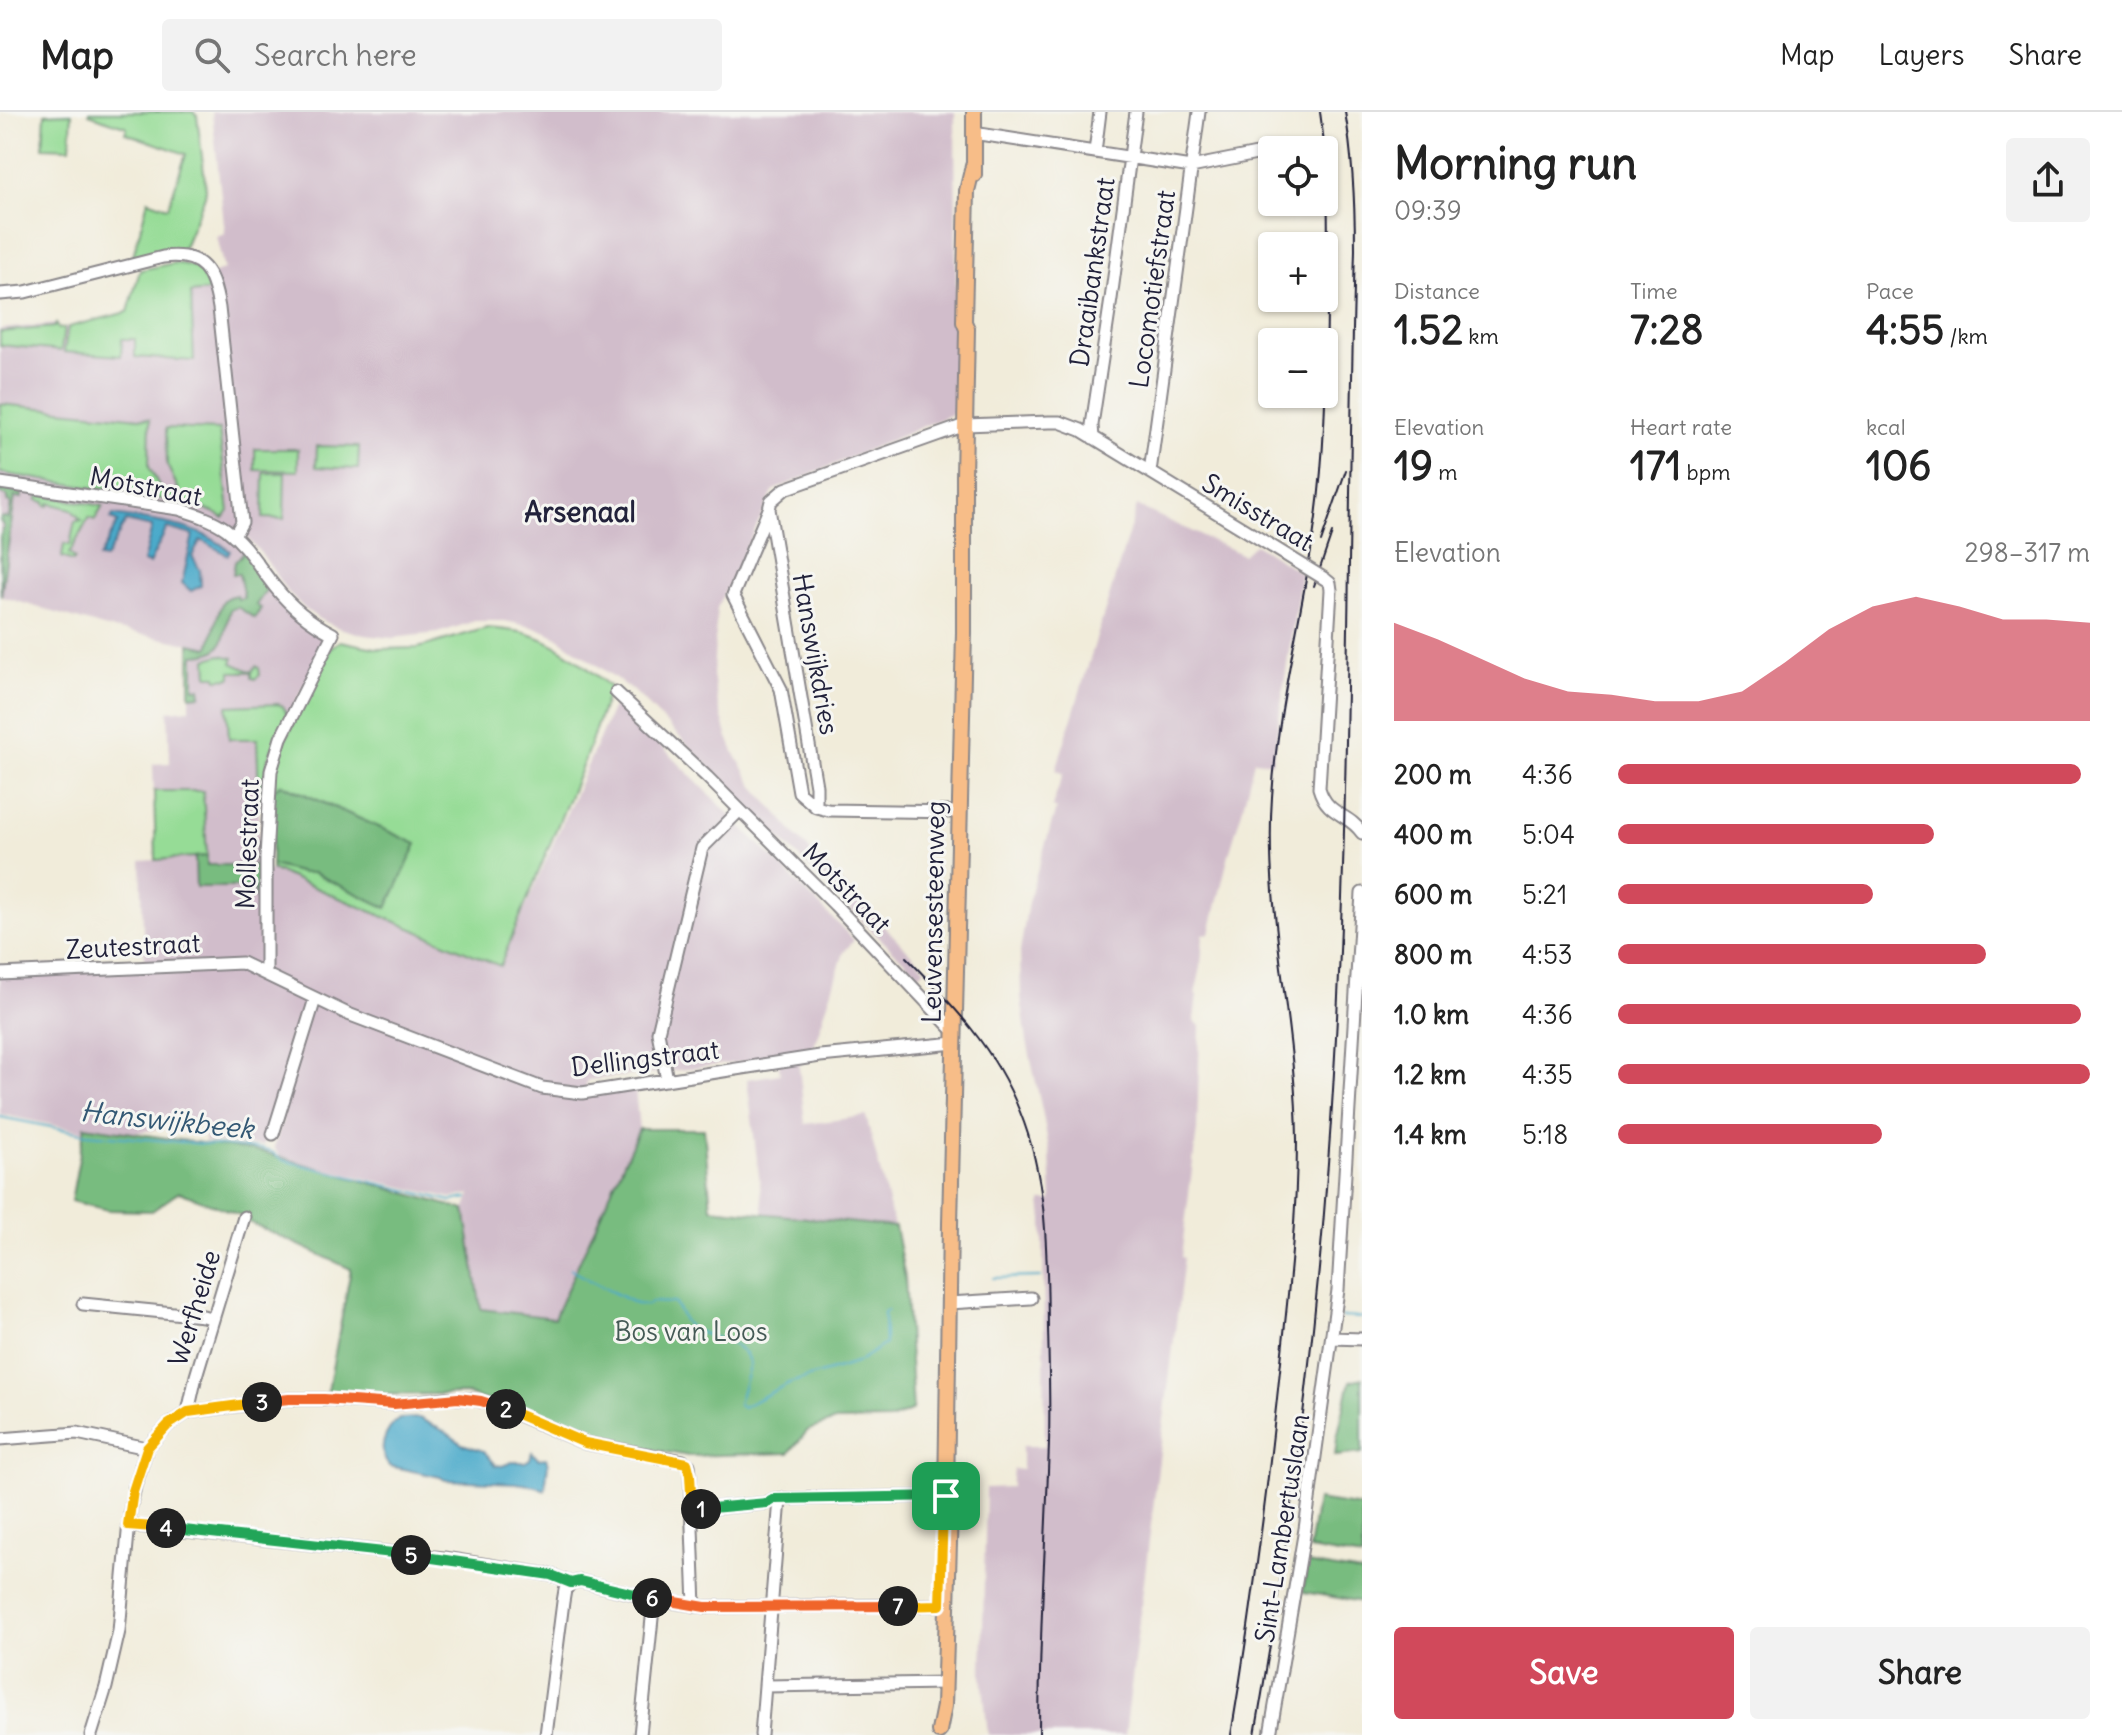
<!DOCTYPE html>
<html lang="en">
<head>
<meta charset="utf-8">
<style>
	body { margin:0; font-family:Delius,sans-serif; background:#f2f2f2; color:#222; height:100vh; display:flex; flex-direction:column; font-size:30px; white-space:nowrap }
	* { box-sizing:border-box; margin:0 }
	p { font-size:26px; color:#767676 }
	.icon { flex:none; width:44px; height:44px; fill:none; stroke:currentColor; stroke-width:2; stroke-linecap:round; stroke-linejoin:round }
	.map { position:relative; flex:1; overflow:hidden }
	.drawer { display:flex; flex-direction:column; background:#fff; width:760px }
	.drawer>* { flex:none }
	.controls { position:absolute; left:1258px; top:24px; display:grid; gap:16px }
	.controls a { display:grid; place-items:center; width:80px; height:80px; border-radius:8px; background:#fff; box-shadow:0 2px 6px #0004; font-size:40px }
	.pin { position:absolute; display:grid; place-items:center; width:68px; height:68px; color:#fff; margin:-34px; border-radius:16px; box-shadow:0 4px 12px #0006 }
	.km { position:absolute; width:40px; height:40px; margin:-20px; border-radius:50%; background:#222; color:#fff; font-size:22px; line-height:40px; text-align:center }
	.round { display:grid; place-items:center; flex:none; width:84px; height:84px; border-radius:8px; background:#f2f2f2 }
	.summary { display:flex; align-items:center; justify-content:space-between; height:136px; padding:0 32px }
	h1 { font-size:44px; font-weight:700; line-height:60px }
	.metrics { display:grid; grid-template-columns:repeat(3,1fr); gap:12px; height:136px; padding:8px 32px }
	.metrics div { display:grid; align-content:center }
	.metrics b { font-size:40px; font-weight:700 }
	.metrics small { font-size:22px; font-weight:400 }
	.metrics p { font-size:22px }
	.chart { height:224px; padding:16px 32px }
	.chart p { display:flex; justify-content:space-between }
	.chart svg { width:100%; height:144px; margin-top:8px; fill:#d1495b; opacity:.7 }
	.button { display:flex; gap:16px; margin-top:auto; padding:16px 32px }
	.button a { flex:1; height:92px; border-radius:8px; background:#d1495b; color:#fff; font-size:32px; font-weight:700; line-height:92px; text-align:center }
	.button a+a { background:#f2f2f2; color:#222 }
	ul { padding:0 32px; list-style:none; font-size:26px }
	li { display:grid; grid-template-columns:128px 96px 1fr; align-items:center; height:60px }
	li i { height:20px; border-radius:10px; background:#d1495b }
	header { display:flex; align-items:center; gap:48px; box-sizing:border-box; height:112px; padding:0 40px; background:#fff; border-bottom:2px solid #e0e0e0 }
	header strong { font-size:38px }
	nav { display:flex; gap:44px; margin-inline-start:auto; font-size:28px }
	.search { width:560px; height:72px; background:#f2f2f2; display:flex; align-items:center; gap:20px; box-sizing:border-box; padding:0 28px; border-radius:8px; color:#767676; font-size:30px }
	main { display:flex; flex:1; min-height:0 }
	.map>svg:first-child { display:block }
	.industrial { fill:#d1bdcb }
	.green { fill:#96dc96; stroke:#5c7f68; stroke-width:2 }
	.forest { fill:#78bc7f; stroke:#4d6f5d; stroke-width:2 }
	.water { fill:#4caaca; stroke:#376682; stroke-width:2 }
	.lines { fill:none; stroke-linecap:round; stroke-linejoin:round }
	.stream { stroke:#4caaca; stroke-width:2 }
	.minor-casing { stroke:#8a878a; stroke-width:15 }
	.major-casing { stroke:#8a878a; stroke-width:18 }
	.minor { stroke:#fff; stroke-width:11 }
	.major { stroke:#f7bd88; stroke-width:14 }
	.rail { stroke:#22223b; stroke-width:2 }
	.minor-bridge-casing { stroke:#8a878a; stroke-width:15; stroke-linecap:butt }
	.minor-bridge { stroke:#fff; stroke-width:11 }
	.split-1-casing { stroke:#fff; stroke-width:16 }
	.split-2-casing { stroke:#fff; stroke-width:16 }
	.split-3-casing { stroke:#fff; stroke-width:16 }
	.split-4-casing { stroke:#fff; stroke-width:16 }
	.split-5-casing { stroke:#fff; stroke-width:16 }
	.split-6-casing { stroke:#fff; stroke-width:16 }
	.split-7-casing { stroke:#fff; stroke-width:16 }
	.split-8-casing { stroke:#fff; stroke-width:16 }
	.split-1 { stroke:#22a559; stroke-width:10 }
	.split-2 { stroke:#f5b400; stroke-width:10 }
	.split-3 { stroke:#f0652b; stroke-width:10 }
	.split-4 { stroke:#f5b400; stroke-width:10 }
	.split-5 { stroke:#22a559; stroke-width:10 }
	.split-6 { stroke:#22a559; stroke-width:10 }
	.split-7 { stroke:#f0652b; stroke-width:10 }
	.split-8 { stroke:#f5b400; stroke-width:10 }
	.labels { text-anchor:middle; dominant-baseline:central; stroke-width:6; stroke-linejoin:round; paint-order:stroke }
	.street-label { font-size:26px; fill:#22223b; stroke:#f6f6f2 }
	.park-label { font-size:26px; fill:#455a56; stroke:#f6f6f2 }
	.neighbourhood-label { font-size:28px; font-weight:bold; fill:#22223b; stroke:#f6f6f2 }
	.water-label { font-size:28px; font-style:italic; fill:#335874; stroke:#f6f6f2 }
</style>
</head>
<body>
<header>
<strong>Map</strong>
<div class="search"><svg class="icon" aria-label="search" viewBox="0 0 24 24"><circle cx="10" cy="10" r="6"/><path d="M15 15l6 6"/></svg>Search here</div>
<nav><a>Map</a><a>Layers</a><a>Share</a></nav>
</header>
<main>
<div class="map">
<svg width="1362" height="1623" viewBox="0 0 1362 1623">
	<rect width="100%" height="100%" fill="#f6f6f2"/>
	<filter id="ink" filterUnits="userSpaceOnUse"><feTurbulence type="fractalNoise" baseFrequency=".0125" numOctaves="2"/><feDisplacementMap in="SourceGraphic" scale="16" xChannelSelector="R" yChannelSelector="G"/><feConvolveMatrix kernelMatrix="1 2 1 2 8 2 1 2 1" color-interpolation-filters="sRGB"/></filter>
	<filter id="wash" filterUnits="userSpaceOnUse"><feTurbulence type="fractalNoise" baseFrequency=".006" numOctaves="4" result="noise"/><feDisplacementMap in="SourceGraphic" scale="32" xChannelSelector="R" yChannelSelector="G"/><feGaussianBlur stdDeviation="1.8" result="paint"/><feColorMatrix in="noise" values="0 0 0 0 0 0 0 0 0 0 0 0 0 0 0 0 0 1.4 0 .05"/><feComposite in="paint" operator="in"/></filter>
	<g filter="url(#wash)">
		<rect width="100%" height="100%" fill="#f1ecda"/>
		<!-- industrial -->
		<path class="industrial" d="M212 0H955L957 300 774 378 717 496 713 563 718 592 727 623 735 642 753 673 798 726 925 856 919 863 868 815 634 579 554 523 537 516 505 509H475L438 521 392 526 364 523 339 516 319 507 304 496 286 478 264 445 245 423 243 437 313 515 323 529 322 538 288 604 278 592 227 595 257 626 259 753 261 762 271 757 500 854 613 595 620 593 624 596 854 828 844 840 812 940 799 954 805 1012 866 1004 894 1114 859 1144 765 1112 747 967 780 962 778 945 673 959 668 955 657 956V961L587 968 585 982 635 977 639 1017 554 1206 480 1197 465 1098 471 1082 452 1086 282 1047 274 1035 283 1008 273 1006 263 1034 205 1029 204 1012 122 1022H97L0 1002V856L144 848 141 749 156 748 153 652 170 651 168 599 190 597V532L103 515 0 484V217L56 212 58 217 128 200 140 158 174 151 194 154 204 164 224 158 216 124 225 121Z
			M1137 394 1243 443 1255 432 1301 461 1272 651 1254 648 1243 695 1229 742 1210 821 1203 822 1201 855 1195 882 1197 883 1194 908 1200 914 1197 1018 1181 1145 1184 1146 1125 1623H988L982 1563 986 1376 1011 1375 1013 1357 1022 1358V1334H1045L1043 1108 1041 1089H1052L1050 1043 1043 1003 1027 929 1021 885 1020 840 1028 790 1056 697 1052 695 1063 662 1056 658Z"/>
		<!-- green -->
		<path class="green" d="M89 0H193L197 4 206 77 205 84 184 135 177 140 136 146 133 144 148 88 168 95 186 42 125 21 127 15 89 2Z
			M72 1 70 36 43 35 45 2Z
			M174 151C197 152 202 158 209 179L191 181 194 249 135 245V227H122L121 244 64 240 68 215 128 200 140 158Z
			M56 212 58 217 64 216 61 239 0 233V220L54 215Z
			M0 292 150 307 149 355 165 385 179 378 167 353 166 316 219 318 229 399 224 406 213 400 188 391 0 361Z
			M317 334 359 335 358 357 316 355Z
			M255 337H298V359L255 358Z
			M264 361H285L284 407 263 406Z
			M40 383 103 394 95 408 89 406 69 442 75 446 73 449 62 445 64 432 70 433 75 409H82L71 397 49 391V394L45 393V390L37 388Z
			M487 516C499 517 513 518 525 521 557 529 586 554 610 575L585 647 500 854 271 757V753L302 761H314L387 796 416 732 282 672 273 678 276 651 283 632 332 534 340 529 380 537 418 536Z
			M221 543 234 546 232 551 252 560 256 554 259 556 260 563 255 567 252 566V560H231V566L217 567 216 564H208L207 547Z
			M278 592 283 594 288 604 268 646 264 687H259L257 627H229L227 594Z
			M154 679H203L207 744 156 748Z"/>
		<!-- forest -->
		<path class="forest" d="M0 377 22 381V386L15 385 1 484 0 425 4 415 0 409 1 405 9 406 11 391 7 390V384L0 382Z
			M244 440 268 476 256 493 261 496 255 506 237 495 230 498C222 524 229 543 194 543V576H200L201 583 190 584V532L209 536C212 527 219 493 224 488 228 484 232 484 237 483L238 487 244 486 239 462H233L235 450Z
			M281 672 417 732 387 796 314 761H302L271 753 273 678Z
			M207 744V753H259L263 787H256L254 775H196L195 745Z
			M85 1014 262 1040 465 1098 481 1197 554 1206 639 1017H704L711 1096 895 1115 905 1166 913 1298 890 1308 835 1309 808 1318 789 1341 688 1344 601 1328 468 1282 327 1283 351 1157 240 1106 241 1103 179 1080 152 1099 108 1098 71 1089Z
			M1362 1266V1341L1335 1344 1337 1326 1350 1269Z
			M1317 1388 1362 1395V1446L1309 1437Z
			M1307 1452 1362 1461V1490L1303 1480Z"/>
		<!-- water -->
		<path class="water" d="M113 403C153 409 198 412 230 439L228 443 201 428 192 444 200 458 201 474 191 479 182 471 193 423 167 416 149 452 143 450 152 415 126 409 105 447 99 446 118 410 111 407Z
			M419 1306 446 1320 462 1332 484 1339 496 1353 502 1354 512 1350H525L530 1347 532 1340 538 1347 546 1346 548 1352 545 1378 536 1374 516 1371 445 1368 440 1365 389 1354C376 1338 385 1318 399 1307Z"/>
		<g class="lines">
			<!-- stream -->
			<path class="stream" d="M0 1005 87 1022 261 1037 272 1040 282 1048 451 1089 468 1086
				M570 1156 589 1168 636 1192 648 1193 651 1190 674 1191C681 1199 683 1212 692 1217 713 1228 741 1226 750 1252L738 1292 743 1295 789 1271 856 1251 885 1232 884 1200 888 1198
				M993 1166 1040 1165
				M1341 1205 1362 1206"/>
		</g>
	</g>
	<g filter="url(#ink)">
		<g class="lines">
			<!-- minor casing -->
			<g class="minor-casing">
				<path id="minor" d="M973 21 1191 55 1272 39
					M1095 40 1100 0
					M0 182 25 180 163 145C204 140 213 160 219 196L242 410 234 424
					M1093 326 1092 313 1111 187 1136 0
					M1150 360 1199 0
					M0 371 179 397C195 402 212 407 226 417 247 433 258 454 275 475 291 495 310 510 333 522L281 626 271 659 266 745V861
					M769 397 771 389 785 377 965 313 1049 310H1060L1081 318 1260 427
					M1325 467 1330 471 1331 478 1319 676C1327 704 1349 701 1362 721
					M616 580 707 665 835 793 955 920
					M816 695 799 680 781 577 733 483 769 397 816 674V695L828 698 959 700
					M0 862 242 851 348 902 542 976 582 981 820 944 955 931
					M667 968 658 920 702 736 740 698
					M273 1022 315 887
					M949 1191 1031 1186
					M83 1192 203 1204 213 1207
					M1332 1226 1362 1227
					M188 1300 196 1264 244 1105
					M0 1327 77 1321 147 1336
					M692 1398 767 1391 774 1387 946 1384
					M128 1413 444 1446 551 1463 571 1471 580 1469 654 1487 705 1495 946 1493
					M766 1574 945 1571
					M91 1623 106 1575 119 1519 130 1399 135 1374 147 1336 168 1313 188 1300 289 1287H324L394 1292 446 1286 471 1287 493 1292 585 1331 683 1349 689 1353 690 1363 695 1494
					M546 1623 563 1490 565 1478 571 1471
					M640 1623 654 1487
					M761 1623 780 1387
					M1270 1623 1305 1417 1338 1178 1362 781"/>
			</g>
			<!-- major casing -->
			<g class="major-casing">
				<path id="major" d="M974 63V0
					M939 1619 944 1594 950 1398 946 1384 950 1112 964 520V364L967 217 964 210 967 79 973 54"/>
			</g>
			<!-- minor -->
			<use href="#minor" class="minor"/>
			<!-- major -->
			<use href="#major" class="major"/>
			<!-- rail -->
			<path class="rail" d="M1321 430 1346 358
				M1314 474 1332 421
				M906 845C953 893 995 936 1020 1000 1048 1069 1047 1142 1048 1216 1049 1254 1050 1293 1049 1331 1046 1428 1039 1526 1039 1623
				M1231 1623C1252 1499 1268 1374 1281 1249 1289 1176 1297 1102 1297 1028 1296 913 1264 800 1272 685 1277 598 1300 512 1313 426 1325 350 1326 273 1327 197 1328 131 1330 65 1320 0
				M1255 1623C1288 1433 1314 1243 1328 1051 1351 748 1346 442 1355 138 1355 91 1353 46 1345 0"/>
			<!-- minor-bridge casing -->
			<g class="minor-bridge-casing">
				<path id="minor-bridge" d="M1260 427 1325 467"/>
			</g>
			<!-- minor-bridge -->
			<use href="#minor-bridge" class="minor-bridge"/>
		</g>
	</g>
	<g class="lines" filter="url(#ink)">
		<!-- split-1 casing -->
		<g class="split-1-casing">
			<path id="split-1" d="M701 1397 767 1391 774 1387 946 1384"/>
		</g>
		<!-- split-2 casing -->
		<g class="split-2-casing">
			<path id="split-2" d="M506 1297 585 1331 687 1351 690 1363 692 1398 701 1397"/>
		</g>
		<!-- split-3 casing -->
		<g class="split-3-casing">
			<path id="split-3" d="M262 1290 289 1287H324L394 1292 458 1286 481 1289 506 1297"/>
		</g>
		<!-- split-4 casing -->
		<g class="split-4-casing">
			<path id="split-4" d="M166 1416 128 1413 133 1379 147 1336 168 1313 188 1300 262 1290"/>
		</g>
		<!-- split-5 casing -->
		<g class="split-5-casing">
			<path id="split-5" d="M166 1416 411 1443"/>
		</g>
		<!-- split-6 casing -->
		<g class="split-6-casing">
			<path id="split-6" d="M411 1443 551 1463 571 1471 580 1469 652 1486"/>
		</g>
		<!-- split-7 casing -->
		<g class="split-7-casing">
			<path id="split-7" d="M652 1486 705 1495 898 1494"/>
		</g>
		<!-- split-8 casing -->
		<g class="split-8-casing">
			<path id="split-8" d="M898 1494 940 1493 943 1398 946 1384"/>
		</g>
		<!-- split-1 -->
		<use href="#split-1" class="split-1"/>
		<!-- split-2 -->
		<use href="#split-2" class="split-2"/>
		<!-- split-3 -->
		<use href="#split-3" class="split-3"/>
		<!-- split-4 -->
		<use href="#split-4" class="split-4"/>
		<!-- split-5 -->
		<use href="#split-5" class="split-5"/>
		<!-- split-6 -->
		<use href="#split-6" class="split-6"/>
		<!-- split-7 -->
		<use href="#split-7" class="split-7"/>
		<!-- split-8 -->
		<use href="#split-8" class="split-8"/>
	</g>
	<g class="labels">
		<!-- street labels -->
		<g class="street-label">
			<text transform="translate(1092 160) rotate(-82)">Draaibankstraat</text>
			<text transform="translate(1152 177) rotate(-82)">Locomotiefstraat</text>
			<text transform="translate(146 374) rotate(11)">Motstraat</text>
			<text transform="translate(1258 400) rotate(31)">Smisstraat</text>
			<text transform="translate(816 542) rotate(80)">Hanswijkdries</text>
			<text transform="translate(247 732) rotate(-88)">Mollestraat</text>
			<text transform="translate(847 776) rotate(46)">Motstraat</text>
			<text transform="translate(933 800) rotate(-89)">Leuvensesteenweg</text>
			<text transform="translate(133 834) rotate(-3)">Zeutestraat</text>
			<text transform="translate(645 946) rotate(-7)">Dellingstraat</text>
			<text transform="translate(194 1196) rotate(-73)">Werfheide</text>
			<text transform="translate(1282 1416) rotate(-81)">Sint-Lambertuslaan</text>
		</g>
		<!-- park labels -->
		<g class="park-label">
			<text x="691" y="1219">Bos van Loos</text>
		</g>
		<!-- neighbourhood labels -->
		<g class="neighbourhood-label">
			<text x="580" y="400">Arsenaal</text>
		</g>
		<!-- water labels -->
		<g class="water-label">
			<text transform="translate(167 1008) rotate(6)">Hanswijkbeek</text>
		</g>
	</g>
</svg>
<div class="controls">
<a><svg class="icon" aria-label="locate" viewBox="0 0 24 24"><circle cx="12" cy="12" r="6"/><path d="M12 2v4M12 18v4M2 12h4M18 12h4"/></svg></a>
<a>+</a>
<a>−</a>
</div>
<div class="pin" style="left:946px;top:1384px;background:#1e9e55"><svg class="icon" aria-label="arrive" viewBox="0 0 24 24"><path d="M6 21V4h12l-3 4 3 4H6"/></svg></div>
<b class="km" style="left:701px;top:1397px">1</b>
<b class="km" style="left:506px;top:1297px">2</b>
<b class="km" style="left:262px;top:1290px">3</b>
<b class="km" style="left:166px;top:1416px">4</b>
<b class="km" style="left:411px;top:1443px">5</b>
<b class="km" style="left:652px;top:1486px">6</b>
<b class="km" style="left:898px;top:1494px">7</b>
</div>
<section class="drawer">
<div class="summary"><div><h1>Morning run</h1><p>09:39</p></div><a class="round"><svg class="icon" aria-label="share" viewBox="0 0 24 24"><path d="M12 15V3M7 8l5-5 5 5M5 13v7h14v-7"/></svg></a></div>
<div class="metrics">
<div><p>Distance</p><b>1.52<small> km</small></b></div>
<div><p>Time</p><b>7:28</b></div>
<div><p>Pace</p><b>4:55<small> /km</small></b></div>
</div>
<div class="metrics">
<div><p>Elevation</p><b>19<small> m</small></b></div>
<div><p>Heart rate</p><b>171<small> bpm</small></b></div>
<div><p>kcal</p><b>106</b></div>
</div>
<div class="chart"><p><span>Elevation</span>298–317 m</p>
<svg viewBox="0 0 160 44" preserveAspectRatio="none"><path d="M0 44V14L10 19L20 25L30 31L40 35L50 36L60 38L70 38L80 35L90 26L100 16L110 9L120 6L130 9L140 13L150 13L160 14V44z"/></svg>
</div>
<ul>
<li><b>200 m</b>4:36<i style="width:98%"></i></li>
<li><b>400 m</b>5:04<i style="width:67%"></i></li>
<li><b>600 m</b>5:21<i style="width:54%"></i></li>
<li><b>800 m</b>4:53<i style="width:78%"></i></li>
<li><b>1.0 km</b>4:36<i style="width:98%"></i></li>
<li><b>1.2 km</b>4:35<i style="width:100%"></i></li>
<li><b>1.4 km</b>5:18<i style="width:56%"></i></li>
</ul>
<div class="button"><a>Save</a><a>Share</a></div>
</section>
</main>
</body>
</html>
